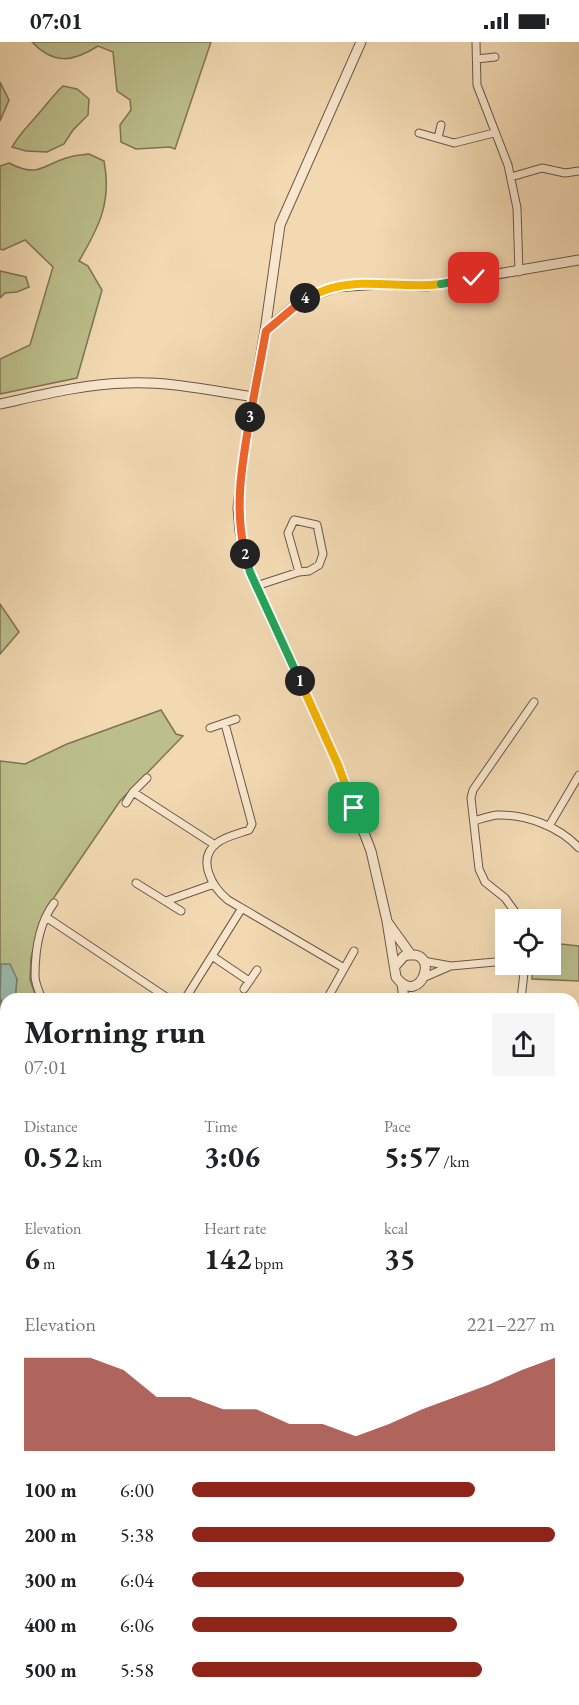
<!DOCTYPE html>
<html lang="en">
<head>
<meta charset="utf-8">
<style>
	body { margin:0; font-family:"EB Garamond",serif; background:#f6f6f6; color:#202124; height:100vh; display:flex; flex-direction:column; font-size:22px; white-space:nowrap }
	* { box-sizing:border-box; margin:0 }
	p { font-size:20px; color:#757577 }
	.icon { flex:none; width:33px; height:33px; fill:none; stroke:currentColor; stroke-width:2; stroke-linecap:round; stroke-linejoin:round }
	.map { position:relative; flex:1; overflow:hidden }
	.details { position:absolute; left:0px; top:951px; width:579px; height:712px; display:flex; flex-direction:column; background:#fff; border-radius:18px 18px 0 0; box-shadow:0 6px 24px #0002 }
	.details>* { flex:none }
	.fabs { position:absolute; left:495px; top:867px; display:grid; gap:12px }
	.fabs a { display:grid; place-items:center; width:66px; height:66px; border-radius:0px; background:#fff; box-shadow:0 6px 24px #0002; font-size:30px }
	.pin { position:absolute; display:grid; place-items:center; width:51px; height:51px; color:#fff; margin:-26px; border-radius:12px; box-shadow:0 3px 9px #0006 }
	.km { position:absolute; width:30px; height:30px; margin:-15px; border-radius:50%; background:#222; color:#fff; font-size:16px; line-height:30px; text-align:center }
	.round { display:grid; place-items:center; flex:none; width:63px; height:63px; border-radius:0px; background:#f6f6f6 }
	.headline { display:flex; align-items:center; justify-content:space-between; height:102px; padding:0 24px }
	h1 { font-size:33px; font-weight:700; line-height:45px }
	.stats { display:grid; grid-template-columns:repeat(3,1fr); gap:9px; height:102px; padding:6px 24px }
	.stats div { display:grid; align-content:center }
	.stats b { font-size:30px; font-weight:700 }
	.stats small { font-size:16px; font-weight:400 }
	.stats p { font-size:16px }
	.chart { height:168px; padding:12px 24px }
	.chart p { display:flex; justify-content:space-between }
	.chart svg { width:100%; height:108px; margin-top:6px; fill:#8f2418; opacity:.7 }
	ul { padding:0 24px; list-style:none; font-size:20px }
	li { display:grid; grid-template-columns:96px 72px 1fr; align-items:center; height:45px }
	li i { height:15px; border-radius:8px; background:#8f2418 }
	.status { display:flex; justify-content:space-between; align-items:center; height:42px; padding:0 30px; background:#fff; direction:ltr }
	.status svg { height:16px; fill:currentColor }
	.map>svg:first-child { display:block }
	.green { fill:#bcbf8b; stroke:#7f7555; stroke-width:1.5 }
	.water { fill:#9bbaac; stroke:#778174; stroke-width:1.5 }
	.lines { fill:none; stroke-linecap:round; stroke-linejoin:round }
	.stream { stroke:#778174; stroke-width:3 }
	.minor-casing { stroke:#6e5644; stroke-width:9 }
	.tertiary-casing { stroke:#6e5644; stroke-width:11 }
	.secondary-casing { stroke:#422b1f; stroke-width:13 }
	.minor { stroke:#f7e6cd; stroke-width:7 }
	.tertiary { stroke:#f7e6cd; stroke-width:9 }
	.secondary { stroke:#f7e6cd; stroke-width:10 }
	.split-1-casing { stroke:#fff; stroke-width:12 }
	.split-2-casing { stroke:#fff; stroke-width:12 }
	.split-3-casing { stroke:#fff; stroke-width:12 }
	.split-4-casing { stroke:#fff; stroke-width:12 }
	.split-5-casing { stroke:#fff; stroke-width:12 }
	.split-6-casing { stroke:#fff; stroke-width:12 }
	.split-1 { stroke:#f5b400; stroke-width:8 }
	.split-2 { stroke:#22a559; stroke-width:8 }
	.split-3 { stroke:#f0652b; stroke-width:8 }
	.split-4 { stroke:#f0652b; stroke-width:8 }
	.split-5 { stroke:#f5b400; stroke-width:8 }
	.split-6 { stroke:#22a559; stroke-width:8 }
</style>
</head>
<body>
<div class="status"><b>07:01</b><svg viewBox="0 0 49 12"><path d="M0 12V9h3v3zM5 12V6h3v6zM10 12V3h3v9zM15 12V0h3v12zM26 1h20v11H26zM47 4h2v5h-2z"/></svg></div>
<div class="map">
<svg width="579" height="1663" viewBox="0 0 579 1663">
	<rect width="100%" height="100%" fill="#f2d9b2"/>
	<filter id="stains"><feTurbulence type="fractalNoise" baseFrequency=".00333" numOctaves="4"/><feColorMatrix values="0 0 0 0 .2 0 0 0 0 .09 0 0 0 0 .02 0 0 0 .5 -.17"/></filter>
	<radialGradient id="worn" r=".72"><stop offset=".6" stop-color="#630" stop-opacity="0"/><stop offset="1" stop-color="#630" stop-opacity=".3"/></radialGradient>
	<!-- green -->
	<path class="green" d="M32 0H211L175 107 170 105 136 107 121 100 120 83 131 68 130 58 117 49 113 10 98 4C73 20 54 23 32 0Z
		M0 40 9 58 0 79Z
		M63 44 77 47 89 57 88 73 73 88 64 102 47 110 26 109 12 105C20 91 30 82 40 70 48 61 54 52 63 44Z
		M89 112 104 119C112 160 99 185 79 219L88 224 102 248 77 336 0 352V317L30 303 53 225 25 198 3 208 0 207V124L9 121C40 137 42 122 70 115 76 113 83 113 89 112Z
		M0 229 26 235 29 245 17 250 5 251 0 256Z
		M0 562 19 590 0 612Z
		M161 668 176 692 183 694 120 759 55 854 40 881 31 916 30 938 37 957H15L17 937 0 924V719L25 722 67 702Z
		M551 901 579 904V939L532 937 533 923 550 922Z
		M0 955 6 975V1130H0Z
		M0 1342 6 1347V1599L0 1590Z
		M39 1658H168V1663H41Z"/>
	<!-- water -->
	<path class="water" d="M1 922H10L17 937 15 957H6V975L0 955Z"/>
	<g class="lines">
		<!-- stream -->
		<path class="stream" d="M0 1424 6 1431"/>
		<!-- minor casing -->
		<g class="minor-casing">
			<path id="minor" d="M476 0 477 43 508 123 517 166 519 230
				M477 17 495 15
				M419 91 454 101 494 91
				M438 96 441 83
				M511 135 542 126 565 131 579 129
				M256 544 299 530 309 529 319 523 323 512 317 483 294 478 288 491 299 530
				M225 682 252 782 249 788C238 792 226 794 217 801 196 817 212 845 228 858L344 926
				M210 686 236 677
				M133 750 215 803
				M126 761 133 750 147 736
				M474 779C481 777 489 774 497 773 526 772 560 785 579 806
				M549 784 579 733
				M136 841 181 869
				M166 859 214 842
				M46 875 169 957
				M521 878 505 856 485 840 479 827 471 756 473 748 534 660
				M212 914 249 939
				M423 919 451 924 506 919
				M425 935 448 925
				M244 947 257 928
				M42 957C39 950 35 941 35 934 35 909 39 881 54 861
				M185 957 242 866
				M327 957 354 909
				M521 957 525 922
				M579 1033 573 1055 579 1057
				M573 1148 579 1153
				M573 1230 579 1225
				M573 1311 575 1312
				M573 1384 579 1385
				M573 1481H579
				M573 1602 579 1610
				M474 1658 482 1663
				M518 1658 522 1663"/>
		</g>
		<!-- tertiary casing -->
		<g class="tertiary-casing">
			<path id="tertiary" d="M361 0 280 183 265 289 244 411 238 466 240 489 250 530 338 723 371 809 387 879 396 935C421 968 443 903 404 914L396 923
				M265 289 303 257 336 245 380 242 427 244 579 218
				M0 362C41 353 84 342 127 341 169 339 213 349 254 355
				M388 881 411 913
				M402 942 404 957"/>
		</g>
		<!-- secondary casing -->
		<g class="secondary-casing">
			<path id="secondary" d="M0 1143 6 1144
				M573 1281 579 1285"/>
		</g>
		<!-- minor -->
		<use href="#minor" class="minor"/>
		<!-- tertiary -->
		<use href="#tertiary" class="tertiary"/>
		<!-- secondary -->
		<use href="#secondary" class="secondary"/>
	</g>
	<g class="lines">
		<!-- split-1 casing -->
		<g class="split-1-casing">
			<path id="split-1" d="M300 639 338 723 354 766"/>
		</g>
		<!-- split-2 casing -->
		<g class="split-2-casing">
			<path id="split-2" d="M245 512 250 530 300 639"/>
		</g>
		<!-- split-3 casing -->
		<g class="split-3-casing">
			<path id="split-3" d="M245 512C234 465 242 422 250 375"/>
		</g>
		<!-- split-4 casing -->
		<g class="split-4-casing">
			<path id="split-4" d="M250 375 266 289 305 256"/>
		</g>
		<!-- split-5 casing -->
		<g class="split-5-casing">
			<path id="split-5" d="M305 256C315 253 325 247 336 245 370 237 406 247 441 242"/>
		</g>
		<!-- split-6 casing -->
		<g class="split-6-casing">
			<path id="split-6" d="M441 242 474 236"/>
		</g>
		<!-- split-1 -->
		<use href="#split-1" class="split-1"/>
		<!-- split-2 -->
		<use href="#split-2" class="split-2"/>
		<!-- split-3 -->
		<use href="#split-3" class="split-3"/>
		<!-- split-4 -->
		<use href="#split-4" class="split-4"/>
		<!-- split-5 -->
		<use href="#split-5" class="split-5"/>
		<!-- split-6 -->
		<use href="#split-6" class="split-6"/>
	</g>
	<rect width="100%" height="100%" filter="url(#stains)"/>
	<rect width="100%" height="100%" fill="url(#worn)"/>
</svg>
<div class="fabs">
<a><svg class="icon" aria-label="locate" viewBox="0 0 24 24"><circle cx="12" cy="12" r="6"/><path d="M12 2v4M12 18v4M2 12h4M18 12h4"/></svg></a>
</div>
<div class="pin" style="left:354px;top:766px;background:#1e9e55"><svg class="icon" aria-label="arrive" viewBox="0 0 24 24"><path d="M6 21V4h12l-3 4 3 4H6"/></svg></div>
<div class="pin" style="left:474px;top:236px;background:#d93025"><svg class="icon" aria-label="check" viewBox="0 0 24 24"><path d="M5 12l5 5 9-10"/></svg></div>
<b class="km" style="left:300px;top:639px">1</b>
<b class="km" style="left:245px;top:512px">2</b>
<b class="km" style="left:250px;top:375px">3</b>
<b class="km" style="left:305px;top:256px">4</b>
<section class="details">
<div class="headline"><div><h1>Morning run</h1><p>07:01</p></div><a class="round"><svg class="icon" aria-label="share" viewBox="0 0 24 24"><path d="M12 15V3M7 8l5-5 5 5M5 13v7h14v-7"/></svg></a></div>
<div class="stats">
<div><p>Distance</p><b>0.52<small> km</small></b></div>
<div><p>Time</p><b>3:06</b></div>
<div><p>Pace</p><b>5:57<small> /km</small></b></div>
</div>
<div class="stats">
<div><p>Elevation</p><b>6<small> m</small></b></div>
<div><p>Heart rate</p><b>142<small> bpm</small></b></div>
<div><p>kcal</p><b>35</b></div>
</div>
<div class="chart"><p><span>Elevation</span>221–227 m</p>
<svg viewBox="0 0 160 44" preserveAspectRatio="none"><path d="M0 44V6L10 6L20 6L30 11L40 22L50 22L60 27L70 27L80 33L90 33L100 38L110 33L120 27L130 22L140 17L150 11L160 6V44z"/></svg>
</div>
<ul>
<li><b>100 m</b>6:00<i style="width:78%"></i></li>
<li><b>200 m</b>5:38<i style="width:100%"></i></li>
<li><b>300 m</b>6:04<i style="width:75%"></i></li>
<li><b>400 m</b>6:06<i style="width:73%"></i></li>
<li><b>500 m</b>5:58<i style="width:80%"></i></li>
</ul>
</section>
</div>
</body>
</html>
